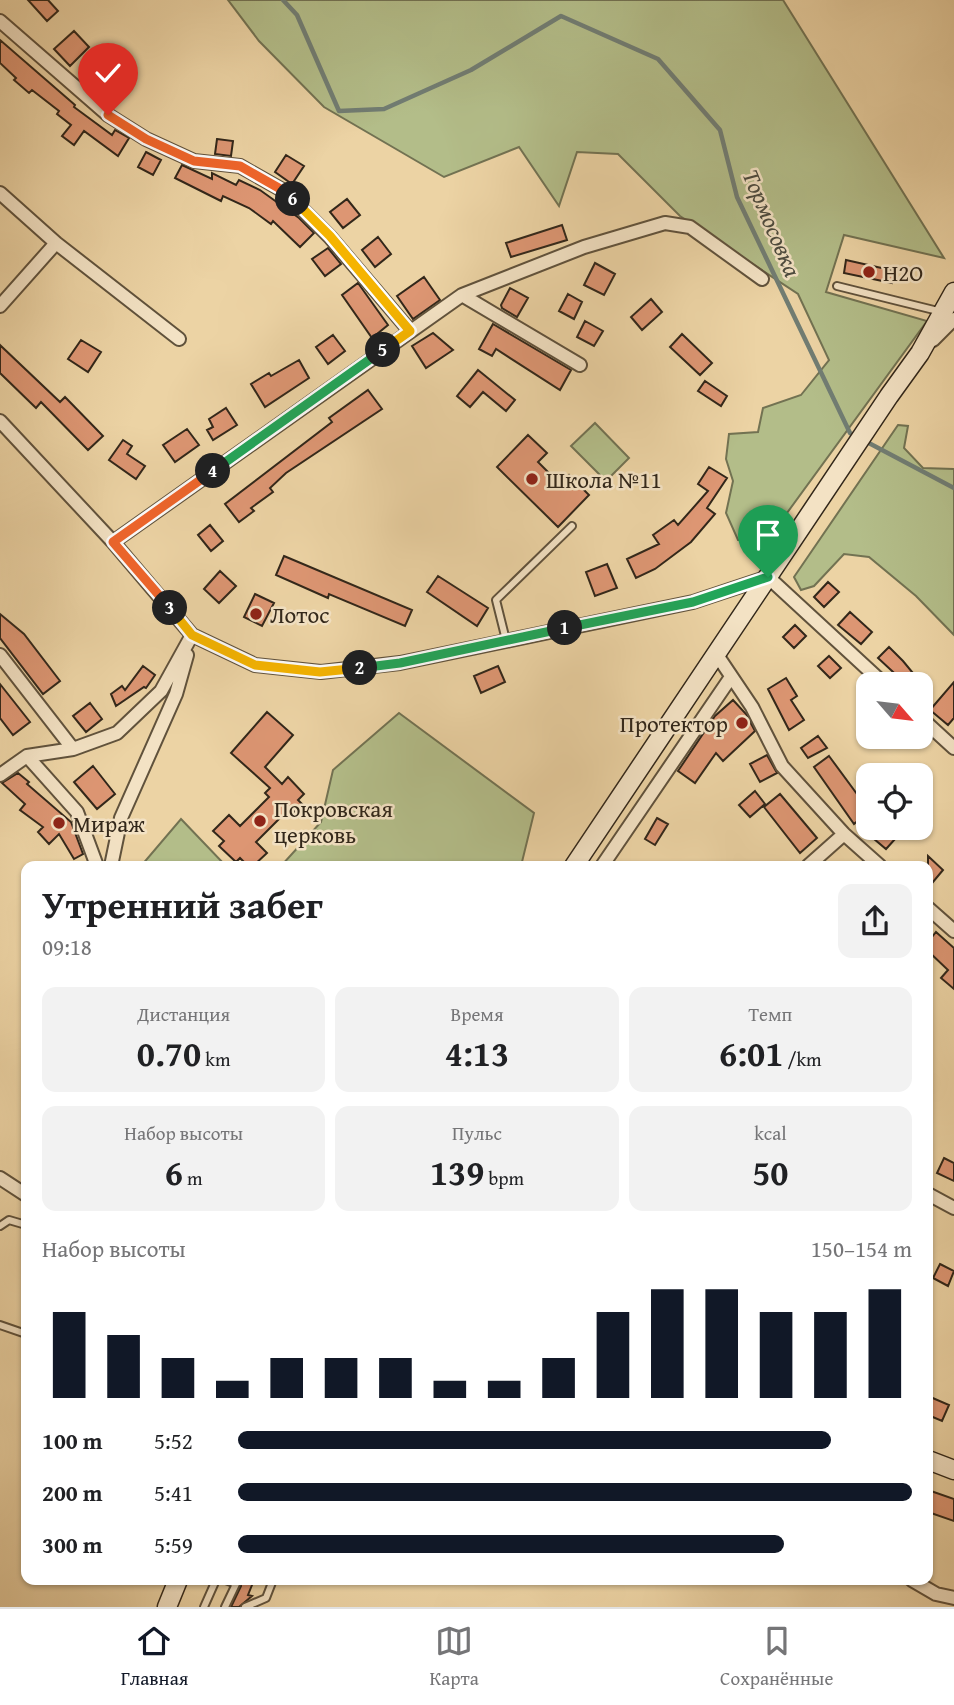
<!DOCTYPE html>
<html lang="ru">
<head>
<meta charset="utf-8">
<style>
	body { margin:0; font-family:"Gentium Book Plus",serif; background:#f2f2f2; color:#202124; height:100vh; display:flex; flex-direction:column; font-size:26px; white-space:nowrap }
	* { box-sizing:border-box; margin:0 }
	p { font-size:23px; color:#757577 }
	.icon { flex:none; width:38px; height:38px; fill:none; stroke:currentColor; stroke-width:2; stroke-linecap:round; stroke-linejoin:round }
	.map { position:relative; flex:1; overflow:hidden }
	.sheet { position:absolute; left:21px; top:861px; width:912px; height:724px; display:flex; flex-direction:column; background:#fff; border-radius:14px; box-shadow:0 2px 5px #0004 }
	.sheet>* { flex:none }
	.needle { width:46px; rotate:118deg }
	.fabs { position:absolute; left:856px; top:672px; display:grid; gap:14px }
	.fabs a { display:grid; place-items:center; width:77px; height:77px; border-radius:14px; background:#fff; box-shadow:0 2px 5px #0004; font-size:35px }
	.pin { position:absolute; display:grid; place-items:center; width:60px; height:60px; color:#fff; margin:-72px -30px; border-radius:50% 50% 50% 0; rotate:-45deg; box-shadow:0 0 7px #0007 }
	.pin .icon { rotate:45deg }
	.km { position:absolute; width:35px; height:35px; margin:-18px; border-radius:50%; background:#222; color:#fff; font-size:19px; line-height:35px; text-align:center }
	.round { display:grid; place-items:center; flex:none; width:74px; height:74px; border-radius:14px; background:#f2f2f2 }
	.summary { display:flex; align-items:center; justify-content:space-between; height:119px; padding:0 21px }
	h1 { font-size:38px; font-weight:700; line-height:52px }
	.figures { display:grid; grid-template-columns:repeat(3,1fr); gap:10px; height:119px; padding:7px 21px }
	.figures div { display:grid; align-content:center; border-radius:14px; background:#f2f2f2; text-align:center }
	.figures b { font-size:35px; font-weight:700 }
	.figures small { font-size:19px; font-weight:400 }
	.figures p { font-size:19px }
	.chart { height:196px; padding:14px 21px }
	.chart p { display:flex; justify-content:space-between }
	.chart svg { width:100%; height:126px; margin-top:7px; stroke:#111827; stroke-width:6 }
	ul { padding:0 21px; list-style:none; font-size:23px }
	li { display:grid; grid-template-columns:112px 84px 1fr; align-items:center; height:52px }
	li i { height:18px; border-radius:9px; background:#111827 }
	.menu { display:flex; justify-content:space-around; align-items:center; height:98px; border-top:2px solid #e0e0e0; background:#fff; font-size:19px; color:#757577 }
	.menu a { display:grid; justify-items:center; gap:4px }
	.menu .active { color:#111827 }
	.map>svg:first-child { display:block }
	.green { fill:#b3bd89; stroke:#727252; stroke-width:2 }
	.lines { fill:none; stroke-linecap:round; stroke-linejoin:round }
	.stream { stroke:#717d73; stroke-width:4.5 }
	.building { fill:#dd9673; stroke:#32271a; stroke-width:2 }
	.service-casing { stroke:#60523c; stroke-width:10 }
	.minor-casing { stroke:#60523c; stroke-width:16 }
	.secondary-casing { stroke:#32271a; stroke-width:21 }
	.service { stroke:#f3e2c4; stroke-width:6 }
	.minor { stroke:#f3e2c4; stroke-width:12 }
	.secondary { stroke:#f3e2c4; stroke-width:18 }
	.split-1-casing { stroke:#fff; stroke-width:14 }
	.split-2-casing { stroke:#fff; stroke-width:14 }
	.split-3-casing { stroke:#fff; stroke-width:14 }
	.split-4-casing { stroke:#fff; stroke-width:14 }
	.split-5-casing { stroke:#fff; stroke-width:14 }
	.split-6-casing { stroke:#fff; stroke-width:14 }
	.split-7-casing { stroke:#fff; stroke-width:14 }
	.split-1 { stroke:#22a559; stroke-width:9 }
	.split-2 { stroke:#22a559; stroke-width:9 }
	.split-3 { stroke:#f5b400; stroke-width:9 }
	.split-4 { stroke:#f0652b; stroke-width:9 }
	.split-5 { stroke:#22a559; stroke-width:9 }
	.split-6 { stroke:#f5b400; stroke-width:9 }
	.split-7 { stroke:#f0652b; stroke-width:9 }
	.poi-dot { fill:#8f2418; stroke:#f3e2c4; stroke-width:2.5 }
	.labels { text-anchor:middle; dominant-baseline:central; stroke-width:5; stroke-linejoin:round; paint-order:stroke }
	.poi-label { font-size:23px; fill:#32271a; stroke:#f3e2c4; text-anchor:start }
	.water-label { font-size:24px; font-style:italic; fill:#4c4b3f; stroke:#f3e2c4 }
</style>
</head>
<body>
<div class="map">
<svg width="954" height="1607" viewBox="0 0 954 1607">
	<rect width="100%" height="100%" fill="#ecd3a4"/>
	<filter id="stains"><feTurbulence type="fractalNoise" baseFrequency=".00286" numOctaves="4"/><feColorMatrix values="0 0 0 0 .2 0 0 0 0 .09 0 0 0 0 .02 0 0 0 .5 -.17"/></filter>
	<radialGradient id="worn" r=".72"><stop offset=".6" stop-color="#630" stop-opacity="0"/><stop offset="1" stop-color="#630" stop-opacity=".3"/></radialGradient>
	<!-- green -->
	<path class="green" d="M228 0H783L944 258 844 235 826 292 927 321 768 539 738 540 726 513 733 481 726 459 729 434 758 432 763 408 801 395 829 360 798 294 680 216 618 154 577 152 559 206 519 147 444 177 324 107 259 41Z
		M595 423 629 458 606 481 571 446Z
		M898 425 908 426 904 448 923 468 954 469V635L916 596 869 557 844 554 814 586 801 590 794 577Z
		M399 713 534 813 521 866H281L321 822 333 770Z
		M181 819 226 866H141Z"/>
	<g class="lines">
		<!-- stream -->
		<path class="stream" d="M283 0 297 15 339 111 384 109 471 70 561 16 658 59 720 130 737 197 850 433 857 437
			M865 441 954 488"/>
	</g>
	<!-- building -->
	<path class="building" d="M28 0H48L58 11 47 21Z
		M74 31 89 47 70 66 54 49Z
		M0 40 75 105 74 107 112 135 115 130 129 138 118 156 84 131 74 145 62 136 71 125 57 114 59 111 32 90 29 93 14 80 16 78 0 63Z
		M90 73 108 89 100 97 83 81Z
		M217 139 233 141 231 156 215 154Z
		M146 152 161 160 153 175 138 167Z
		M286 155 304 166 292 184 275 172Z
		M182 165 212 179V173L236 185 239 180 260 190 299 218 314 233 300 247 273 221 271 224 249 208 223 196 221 201 175 178Z
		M347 199 360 215 343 228 330 212Z
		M562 225 567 240 511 257 506 243Z
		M378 237 391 254 375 267 362 250Z
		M328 248 341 264 325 276 312 259Z
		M846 260 895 271 892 283 844 273Z
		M595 263 615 274 604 295 584 285Z
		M424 277 440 300 413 319 397 296Z
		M358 283 388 325 372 338 342 295Z
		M510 288 528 298 517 317 502 308 501 305Z
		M568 294 582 302 574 319 559 311Z
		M651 299 662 312 642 330 631 317Z
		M585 321 603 331 594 346 577 337Z
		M493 324 571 370 560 390 496 349 492 356 479 349Z
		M433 333 453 350 426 368 412 346Z
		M682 334 712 363 700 375 670 347Z
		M333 335 345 351 328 364 316 347Z
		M81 340 101 352 88 372 68 359Z
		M0 345 60 402 65 397 103 436 88 450 41 402 36 408 0 373Z
		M299 360 309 378 265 407 251 384 269 373 271 376Z
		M478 370 515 400 506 411 483 392 470 407 457 396Z
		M705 381 727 396 721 406 698 391Z
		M368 390 382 409 286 473 270 488 273 492 251 508 254 511 239 522 225 504 332 422 329 418Z
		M226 408 237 425 213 440 207 430 213 427 209 419Z
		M187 429 199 445 175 462 163 445Z
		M528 435 547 453 538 462 560 484 569 475 589 495 558 527 497 467Z
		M123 440 132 446 127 454 145 466 136 479 109 460Z
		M709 467 727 478 707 508 715 514 691 542 655 569 636 578 627 559 659 544 653 535 674 520 678 525 708 491 698 484Z
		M210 525 223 541 211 551 198 535Z
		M284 556 412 610 405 626 329 594 328 598 276 575Z
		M607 564 617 588 595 596 586 572Z
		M220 571 236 586 219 603 204 589Z
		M438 576 488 608 477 626 427 592Z
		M828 582 839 592 824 607 814 597Z
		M255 594 274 603 262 626 244 617Z
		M850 612 872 632 861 644 838 625Z
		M0 614 24 634 60 681 43 694 0 638Z
		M795 625 806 636 794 648 783 637Z
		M889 647 903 661 922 684H906L878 658Z
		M829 656 841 668 830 678 818 666Z
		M143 666 155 675 146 688 144 687 116 706 111 694 122 686 125 690Z
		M498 666 505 682 481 693 474 676Z
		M786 678 797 696 791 700 804 720 789 730 768 689Z
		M954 682V718L948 725 930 710Z
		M0 684 30 722 13 735 0 718Z
		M733 700 746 714 755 731 723 761 716 753 695 783 678 771 715 716Z
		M90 703 102 719 86 732 73 716Z
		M267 712 293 735 265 767 282 784 288 777 304 794 298 800 302 804 289 817 285 813 256 842 267 853 253 866H248L240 858 236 862 219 846 224 841 213 831 229 815 240 826 269 797 265 793 270 788 231 753Z
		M818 736 827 748 808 758 801 748Z
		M767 755 777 773 760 782 750 764Z
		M829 756 868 809V812L854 824 814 767Z
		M93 766 115 794 97 809 74 782Z
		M18 773 29 782 27 784 71 822 83 854 74 859 59 834 49 844 38 832 43 827 20 810 25 804 2 783Z
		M755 791 765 804 750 817 739 805Z
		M780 794 817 838 800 853 764 807Z
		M657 818 668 824 655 845 645 839Z
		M861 828H905L886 849Z
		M928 856 943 870 928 888Z
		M936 932 954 948V989L941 978 948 970 928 951V942Z
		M944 1158 954 1163V1181L937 1173Z
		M940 1264 954 1271 948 1286 933 1278Z
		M928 1396 949 1405 942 1421 928 1415Z
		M928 1490 954 1499V1521L928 1512Z
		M240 1580H254L248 1595 252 1596 239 1607H231L241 1586Z"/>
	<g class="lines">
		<!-- service casing -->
		<g class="service-casing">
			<path id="service" d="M837 286 942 312
				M506 640 496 600 572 526
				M0 1226 9 1220 26 1225
				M0 1325 26 1334
				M204 1607 216 1580
				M225 1607 236 1584 226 1580
				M245 1607 266 1598 273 1580"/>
		</g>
		<!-- minor casing -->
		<g class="minor-casing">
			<path id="minor" d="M0 21 108 115 146 139 194 161 240 166 284 191 330 237 410 331
				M0 193 56 243 179 339
				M462 295 580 365
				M0 306 56 243
				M933 340 954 319
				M0 421 113 542 192 635 255 665 321 672 400 663 693 602 768 577 884 684
				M113 542 462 295 584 247 665 223 690 227 762 279
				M0 655 73 749 117 733 161 691 192 635
				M717 655 752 707 782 766 844 834 880 866
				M920 717 954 748
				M27 756 77 812 97 866
				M0 775 27 756 73 749
				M111 866 121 818 176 694 187 655
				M602 866 731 677
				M808 866 844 834
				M928 908 954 931
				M0 1178 26 1195
				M928 1194 954 1208
				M912 1580 936 1594 954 1598"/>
		</g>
		<!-- secondary casing -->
		<g class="secondary-casing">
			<path id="secondary" d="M574 866 889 396 920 353 954 292
				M928 1460 954 1470
				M167 1607 178 1580"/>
		</g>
		<!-- service -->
		<use href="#service" class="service"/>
		<!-- minor -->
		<use href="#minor" class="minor"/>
		<!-- secondary -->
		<use href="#secondary" class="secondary"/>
	</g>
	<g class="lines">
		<!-- split-1 casing -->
		<g class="split-1-casing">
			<path id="split-1" d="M565 628 693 602 768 577"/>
		</g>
		<!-- split-2 casing -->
		<g class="split-2-casing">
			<path id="split-2" d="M360 668 400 663 565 628"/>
		</g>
		<!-- split-3 casing -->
		<g class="split-3-casing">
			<path id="split-3" d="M170 608 192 635 255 665 320 672 360 668"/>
		</g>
		<!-- split-4 casing -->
		<g class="split-4-casing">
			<path id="split-4" d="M170 608 113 542 213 471"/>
		</g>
		<!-- split-5 casing -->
		<g class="split-5-casing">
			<path id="split-5" d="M213 471 383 350"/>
		</g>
		<!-- split-6 casing -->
		<g class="split-6-casing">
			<path id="split-6" d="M293 199 330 236 410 331 383 350"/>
		</g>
		<!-- split-7 casing -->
		<g class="split-7-casing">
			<path id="split-7" d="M108 115 146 139 194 161 240 166 284 191 293 199"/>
		</g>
		<!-- split-1 -->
		<use href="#split-1" class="split-1"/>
		<!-- split-2 -->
		<use href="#split-2" class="split-2"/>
		<!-- split-3 -->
		<use href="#split-3" class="split-3"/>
		<!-- split-4 -->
		<use href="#split-4" class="split-4"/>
		<!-- split-5 -->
		<use href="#split-5" class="split-5"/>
		<!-- split-6 -->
		<use href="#split-6" class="split-6"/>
		<!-- split-7 -->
		<use href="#split-7" class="split-7"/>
	</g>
	<!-- markers -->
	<g class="poi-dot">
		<circle cx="869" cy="272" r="7"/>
		<circle cx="532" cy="479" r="7"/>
		<circle cx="256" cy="614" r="7"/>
		<circle cx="742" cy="723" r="7"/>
		<circle cx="260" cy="821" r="7"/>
		<circle cx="59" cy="823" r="7"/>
	</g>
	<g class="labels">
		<!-- poi labels -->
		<g class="poi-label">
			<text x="883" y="272">H2O</text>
			<text x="546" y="479">Школа №11</text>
			<text x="270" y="614">Лотос</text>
			<text x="728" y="723" text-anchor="end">Протектор</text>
			<text x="274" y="808">Покровская<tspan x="274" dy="26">церковь</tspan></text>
			<text x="73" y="823">Мираж</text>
		</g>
		<!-- water labels -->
		<g class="water-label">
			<text transform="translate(772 223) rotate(67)">Тормосовка</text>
		</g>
	</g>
	<rect width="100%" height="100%" filter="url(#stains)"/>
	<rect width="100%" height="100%" fill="url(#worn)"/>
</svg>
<div class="fabs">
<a><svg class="needle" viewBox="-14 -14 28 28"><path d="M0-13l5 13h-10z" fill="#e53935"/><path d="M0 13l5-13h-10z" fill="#757577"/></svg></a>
<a><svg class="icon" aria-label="locate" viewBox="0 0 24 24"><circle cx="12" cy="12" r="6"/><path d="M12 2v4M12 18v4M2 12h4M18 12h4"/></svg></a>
</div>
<div class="pin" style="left:768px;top:577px;background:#1e9e55"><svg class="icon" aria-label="arrive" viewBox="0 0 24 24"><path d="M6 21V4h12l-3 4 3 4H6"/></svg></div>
<div class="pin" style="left:108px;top:115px;background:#d93025"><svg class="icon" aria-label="check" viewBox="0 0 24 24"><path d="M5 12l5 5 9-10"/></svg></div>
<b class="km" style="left:565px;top:628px">1</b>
<b class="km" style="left:360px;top:668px">2</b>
<b class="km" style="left:170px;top:608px">3</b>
<b class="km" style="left:213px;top:471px">4</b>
<b class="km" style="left:383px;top:350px">5</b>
<b class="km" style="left:293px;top:199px">6</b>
<section class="sheet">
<div class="summary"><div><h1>Утренний забег</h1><p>09:18</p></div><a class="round"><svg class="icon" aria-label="share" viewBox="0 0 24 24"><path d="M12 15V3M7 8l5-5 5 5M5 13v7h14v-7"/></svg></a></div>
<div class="figures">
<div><p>Дистанция</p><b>0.70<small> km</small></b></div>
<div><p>Время</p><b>4:13</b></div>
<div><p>Темп</p><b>6:01<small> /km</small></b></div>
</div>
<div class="figures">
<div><p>Набор высоты</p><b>6<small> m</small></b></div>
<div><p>Пульс</p><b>139<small> bpm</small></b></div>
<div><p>kcal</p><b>50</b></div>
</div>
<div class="chart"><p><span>Набор высоты</span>150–154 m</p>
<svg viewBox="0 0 160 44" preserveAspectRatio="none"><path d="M5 44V14M15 44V22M25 44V30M35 44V38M45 44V30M55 44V30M65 44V30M75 44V38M85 44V38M95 44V30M105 44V14M115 44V6M125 44V6M135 44V14M145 44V14M155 44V6"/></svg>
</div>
<ul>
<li><b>100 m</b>5:52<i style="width:88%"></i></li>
<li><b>200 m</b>5:41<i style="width:100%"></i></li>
<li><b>300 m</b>5:59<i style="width:81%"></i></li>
</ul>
</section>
</div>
<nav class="menu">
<a class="active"><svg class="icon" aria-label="home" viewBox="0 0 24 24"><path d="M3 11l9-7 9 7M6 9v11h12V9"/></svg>Главная</a>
<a><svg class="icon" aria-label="map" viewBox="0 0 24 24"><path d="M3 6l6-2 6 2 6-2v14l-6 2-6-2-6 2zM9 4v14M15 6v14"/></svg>Карта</a>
<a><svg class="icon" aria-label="saved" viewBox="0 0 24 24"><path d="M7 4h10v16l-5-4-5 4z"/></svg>Сохранённые</a>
</nav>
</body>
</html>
